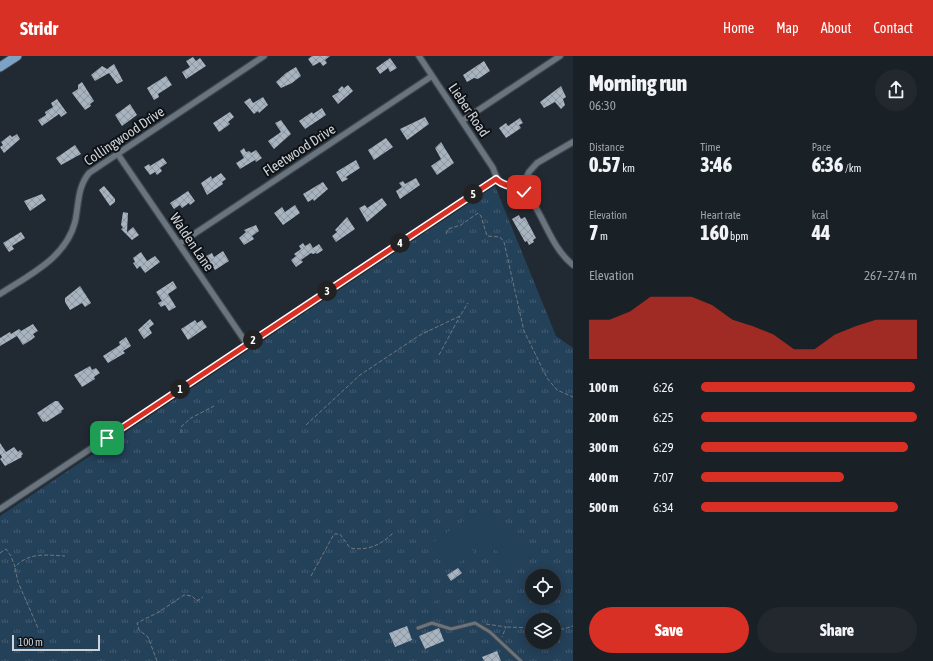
<!DOCTYPE html>
<html lang="en">
<head>
<meta charset="utf-8">
<style>
	body { margin:0; font-family:"Asap Condensed",sans-serif; background:#22282e; color:#f1f3f6; height:100vh; display:flex; flex-direction:column; font-size:15px; white-space:nowrap }
	* { box-sizing:border-box; margin:0 }
	p { font-size:13px; color:#9fa3a7 }
	.icon { flex:none; width:22px; height:22px; fill:none; stroke:currentColor; stroke-width:2; stroke-linecap:round; stroke-linejoin:round }
	.map { position:relative; flex:1; overflow:hidden }
	.sheet { display:flex; flex-direction:column; background:#192026; width:360px }
	.sheet>* { flex:none }
	.buttons { position:absolute; left:525px; top:513px; display:grid; gap:8px }
	.buttons a { display:grid; place-items:center; width:36px; height:36px; border-radius:50%; background:#192026; box-shadow:0 2px 10px #0003,0 0 0 1px #373e43; font-size:20px }
	.scale { position:absolute; left:12px; bottom:10px; width:88px; box-sizing:border-box; padding-left:4px; border:2px solid #cdd3d8; border-top:0; font-size:11px; line-height:14px; white-space:nowrap; color:#cdd3d8; -webkit-text-stroke:3px #0e1216; paint-order:stroke }
	.pin { position:absolute; display:grid; place-items:center; width:34px; height:34px; color:#fff; margin:-17px; border-radius:8px; box-shadow:0 2px 6px #0006 }
	.km { position:absolute; width:20px; height:20px; margin:-10px; border-radius:50%; background:#222; color:#fff; font-size:11px; line-height:20px; text-align:center }
	.round { display:grid; place-items:center; flex:none; width:42px; height:42px; border-radius:21px; background:#22282e }
	.headline { display:flex; align-items:center; justify-content:space-between; height:68px; padding:0 16px }
	h1 { font-size:22px; font-weight:800; line-height:30px }
	.figures { display:grid; grid-template-columns:repeat(3,1fr); gap:6px; height:68px; padding:4px 16px }
	.figures div { display:grid; align-content:center }
	.figures b { font-size:20px; font-weight:800 }
	.figures small { font-size:11px; font-weight:400 }
	.figures p { font-size:11px }
	.chart { height:112px; padding:8px 16px }
	.chart p { display:flex; justify-content:space-between }
	.chart svg { width:100%; height:72px; margin-top:4px; fill:#d93025; opacity:.7 }
	.button { display:flex; gap:8px; margin-top:auto; padding:8px 16px }
	.button a { flex:1; height:46px; border-radius:24px; background:#d93025; color:#fff; font-size:16px; font-weight:800; line-height:46px; text-align:center }
	.button a+a { background:#22282e; color:#f1f3f6 }
	ul { padding:0 16px; list-style:none; font-size:13px }
	li { display:grid; grid-template-columns:64px 48px 1fr; align-items:center; height:30px }
	li i { height:10px; border-radius:5px; background:#d93025 }
	header { display:flex; align-items:center; gap:24px; box-sizing:border-box; height:56px; padding:0 20px; background:#d93025; color:#fff }
	header strong { font-size:19px }
	nav { display:flex; gap:22px; margin-inline-start:auto; font-size:14px }
	main { display:flex; flex:1; min-height:0 }
	.map>svg:first-child { display:block }
	.grass { fill:url(#grass-tufts); fill-rule:evenodd }
	.park { fill:#24415a }
	.building { fill:url(#building-cross-hatch) }
	.lines { fill:none; stroke-linecap:round; stroke-linejoin:round }
	.service-casing { stroke:#3d454c; stroke-width:5 }
	.minor-casing { stroke:#3d454c; stroke-width:8 }
	.primary-casing { stroke:#3d454c; stroke-width:11 }
	.path { stroke:#70777e; stroke-width:1; stroke-dasharray:4 2; stroke-linecap:butt }
	.service { stroke:#69747f; stroke-width:3 }
	.minor { stroke:#69747f; stroke-width:5.5 }
	.primary { stroke:#7ca3c6; stroke-width:9 }
	.route-casing { stroke:#fff; stroke-width:8 }
	.route { stroke:#d93025; stroke-width:5 }
	.labels { text-anchor:middle; dominant-baseline:central; stroke-width:4; stroke-linejoin:round; paint-order:stroke }
	.street-label { font-size:14px; fill:#cdd3d8; stroke:#0e1216 }
</style>
</head>
<body>
<header>
<strong>Stridr</strong>
<nav><a>Home</a><a>Map</a><a>About</a><a>Contact</a></nav>
</header>
<main>
<div class="map">
<svg width="573" height="605" viewBox="0 0 573 605">
	<defs>
		<pattern id="grass-tufts" width="24" height="20" patternUnits="userSpaceOnUse"><rect width="24" height="20" fill="#24415a"/><path d="M3 7l-1-3M5 7V3M7 7l1-3M15 17l-1-3M17 17v-4M19 17l1-3" fill="none" stroke="#435c71"/></pattern>
		<pattern id="building-cross-hatch" width="8" height="8" patternUnits="userSpaceOnUse"><rect width="8" height="8" fill="#a7b3bf"/><path d="M0 0l8 8M0 8l8-8" fill="none" stroke="#8d96a0"/></pattern>
	</defs>
	<rect width="100%" height="100%" fill="#212a33"/>
	<!-- grass -->
	<path class="grass" d="M495 130 556 280 573 292V605H0V460ZM532 520H554V542H532ZM532 564H554V586H532Z"/>
	<!-- park -->
	<path class="park" d="M485 450 504 476 479 493 461 467Z
		M456 470 474 496 450 513 432 487Z
		M515 472 534 498 510 514 492 488Z
		M444 532 447 539 433 546 429 539Z
		M453 538 456 545 442 552 439 545Z"/>
	<!-- building -->
	<path class="building" d="M312 0H330L325 4 327 7 323 10 320 6 313 10 308 3Z
		M193 1 196 5 200 2 206 10 186 23 182 16 190 11 186 5Z
		M390 2 397 12 390 16 388 12 380 18 376 12Z
		M484 5 490 15 478 23 474 22 467 26 463 19Z
		M114 8 123 25 117 28 109 17 95 25 91 19 102 10 107 13Z
		M296 11 301 20 292 27 281 32 276 26 286 17Z
		M166 20 172 29 158 38 159 41 154 44 147 32Z
		M82 26 94 45 90 48 91 50 85 54 72 37 78 33V29Z
		M348 29 353 35 338 48 332 40 339 36 338 34 342 30 344 32Z
		M561 30 566 41 563 43 565 49 561 53 555 46 544 52 540 46Z
		M263 41 268 49 259 57 258 55 254 58 244 46 250 42 253 47Z
		M57 43 67 57 61 61 59 58 42 70 38 64 46 59 45 56 53 51 51 47Z
		M130 48 137 59 122 70 115 59Z
		M322 52 326 59 305 73 299 65 312 56 313 58Z
		M230 56 234 61 228 66 230 68 219 76 213 67Z
		M425 61 429 68 407 84 400 73Z
		M520 62 523 67 519 69 521 72 506 82 499 72 506 67 508 70Z
		M281 64 291 78 274 93 268 85 281 76 275 67Z
		M17 78 20 83 4 97 0 91 3 89 1 86 10 79 12 81Z
		M386 82 393 91 374 104 368 94Z
		M441 86 454 107 437 119 431 110 441 103 435 92Z
		M75 89 81 98 61 109 56 102Z
		M244 92 246 96 249 95 251 97 256 94 262 102 256 106 255 104 240 113 236 107 244 102 240 95Z
		M163 102 167 107 160 112 162 115 157 119 155 116 150 119 144 111 149 108 150 110Z
		M356 104 360 112 346 121 348 123 342 126 336 116Z
		M221 117 226 123 222 126 223 128 207 139 201 127 211 120 212 123Z
		M416 122 420 129 400 143 396 135 402 131 399 127 403 125 405 128Z
		M323 126 328 133 314 145 313 143 308 146 303 138Z
		M104 130 115 143V146L110 150 99 134Z
		M188 135 195 145 190 149 189 147 182 152 180 149 174 153 170 147Z
		M42 138 46 144 30 155 24 145Z
		M382 142 387 149 367 166 359 152 365 149 367 152Z
		M295 149 300 157 283 169 274 157 282 151 285 156Z
		M123 156 128 157 127 176 133 171 139 179 132 184 121 173 123 172 121 169Z
		M519 159 521 163 525 161 536 182 533 184 534 186 529 189 527 185 525 186 512 163Z
		M347 161 355 173 336 186 332 180 337 176 335 174Z
		M256 169 259 175 252 180 254 183 244 189 239 182 246 176 244 174Z
		M21 176 25 182 12 190 14 193 9 196 3 187Z
		M303 187 305 190 310 187 313 192 319 188 323 194 317 198 316 197 313 198 311 197 301 204 303 206 296 211 291 204 296 200 294 198 301 193 299 190Z
		M223 195 229 205 215 214 206 200 212 197 214 201Z
		M141 196 147 205 155 200 160 206 145 217 140 210 137 213 133 207 135 206 133 202Z
		M173 225 177 232 168 238 176 251 169 255 165 249 161 251 158 247 162 245 156 236Z
		M80 230 91 247 85 251 82 247 70 254 65 246V242Z
		M150 263 154 268 149 272 152 277 144 283 138 274Z
		M195 264 197 267 202 264 207 271 188 284 181 273Z
		M33 268 38 275 33 278 35 281 31 284 23 289 17 280 0 290V282L10 276 11 278 19 273 21 275Z
		M126 281 131 290 123 295 125 297 108 307 103 300 120 289 119 286Z
		M90 310 92 314 96 312 100 317 94 321 95 323 82 331 74 319Z
		M55 345H58L64 353 61 355 62 356 46 366 45 365 43 366 37 357Z
		M0 387 6 396 14 391 18 396 20 394 23 398 21 400 22 401 5 410 0 403 2 401 0 398Z
		M458 512 462 517 451 525 447 519Z
		M407 570 412 584 395 591 389 577Z
		M439 572 444 585 425 593 419 580Z
		M497 595 501 605H484L482 601Z"/>
	<g class="lines">
		<!-- service casing -->
		<g class="service-casing">
			<path id="service" d="M418 572 432 567 451 573 475 567 490 576 521 605"/>
		</g>
		<!-- minor casing -->
		<g class="minor-casing">
			<path id="minor" d="M419 0 493 112C500 133 503 126 521 133
				M462 65 560 0
				M573 86 537 107 529 116 521 133C543 152 548 189 573 209
				M117 97 247 288
				M179 188 432 20
				M0 238C29 219 66 202 75 166 79 148 77 132 89 117L264 0
				M0 453 496 123"/>
		</g>
		<!-- primary casing -->
		<g class="primary-casing">
			<path id="primary" d="M0 11 17 0"/>
		</g>
		<!-- path -->
		<path class="path" d="M446 178 448 173 461 169 478 157 481 160 487 180 500 181 504 186 524 275 547 322 557 334 573 341
			M439 299 460 260
			M306 369 360 319 420 279 460 260 468 247
			M181 377V371L191 362 214 350
			M0 497 6 493 11 500 15 511C29 496 45 499 65 500
			M15 512 18 526 38 572
			M311 520 334 478H340L350 492C369 495 381 489 394 476
			M486 568 506 571 502 581
			M507 571 532 572
			M554 573H564L573 570
			M157 605 148 581 139 574 137 567 159 556 184 539 192 540 197 545 203 541"/>
		<!-- service -->
		<use href="#service" class="service"/>
		<!-- minor -->
		<use href="#minor" class="minor"/>
		<!-- primary -->
		<use href="#primary" class="primary"/>
	</g>
	<g class="lines">
		<!-- route casing -->
		<g class="route-casing">
			<path id="route" d="M107 382 496 123C504 132 516 129 524 136"/>
		</g>
		<!-- route -->
		<use href="#route" class="route"/>
	</g>
	<g class="labels">
		<!-- street labels -->
		<g class="street-label">
			<text transform="translate(469 54) rotate(56)">Lieber Road</text>
			<text transform="translate(124 80) rotate(-34)">Collingwood Drive</text>
			<text transform="translate(299 94) rotate(-33)">Fleetwood Drive</text>
			<text transform="translate(192 186) rotate(56)">Walden Lane</text>
		</g>
	</g>
</svg>
<div class="buttons">
<a><svg class="icon" aria-label="locate" viewBox="0 0 24 24"><circle cx="12" cy="12" r="6"/><path d="M12 2v4M12 18v4M2 12h4M18 12h4"/></svg></a>
<a><svg class="icon" aria-label="layers" viewBox="0 0 24 24"><path d="M12 4l9 5-9 5-9-5zM3 14l9 5 9-5"/></svg></a>
</div>
<div class="scale">100 m</div>
<div class="pin" style="left:107px;top:382px;background:#1e9e55"><svg class="icon" aria-label="arrive" viewBox="0 0 24 24"><path d="M6 21V4h12l-3 4 3 4H6"/></svg></div>
<div class="pin" style="left:524px;top:136px;background:#d93025"><svg class="icon" aria-label="check" viewBox="0 0 24 24"><path d="M5 12l5 5 9-10"/></svg></div>
<b class="km" style="left:180px;top:333px">1</b>
<b class="km" style="left:253px;top:284px">2</b>
<b class="km" style="left:327px;top:235px">3</b>
<b class="km" style="left:400px;top:187px">4</b>
<b class="km" style="left:473px;top:138px">5</b>
</div>
<section class="sheet">
<div class="headline"><div><h1>Morning run</h1><p>06:30</p></div><a class="round"><svg class="icon" aria-label="share" viewBox="0 0 24 24"><path d="M12 15V3M7 8l5-5 5 5M5 13v7h14v-7"/></svg></a></div>
<div class="figures">
<div><p>Distance</p><b>0.57<small> km</small></b></div>
<div><p>Time</p><b>3:46</b></div>
<div><p>Pace</p><b>6:36<small> /km</small></b></div>
</div>
<div class="figures">
<div><p>Elevation</p><b>7<small> m</small></b></div>
<div><p>Heart rate</p><b>160<small> bpm</small></b></div>
<div><p>kcal</p><b>44</b></div>
</div>
<div class="chart"><p><span>Elevation</span>267–274 m</p>
<svg viewBox="0 0 160 44" preserveAspectRatio="none"><path d="M0 44V20L10 20L20 15L30 6L40 6L50 6L60 11L70 20L80 24L90 29L100 38L110 38L120 29L130 24L140 20L150 20L160 20V44z"/></svg>
</div>
<ul>
<li><b>100 m</b>6:26<i style="width:99%"></i></li>
<li><b>200 m</b>6:25<i style="width:100%"></i></li>
<li><b>300 m</b>6:29<i style="width:96%"></i></li>
<li><b>400 m</b>7:07<i style="width:66%"></i></li>
<li><b>500 m</b>6:34<i style="width:91%"></i></li>
</ul>
<div class="button"><a>Save</a><a>Share</a></div>
</section>
</main>
</body>
</html>
